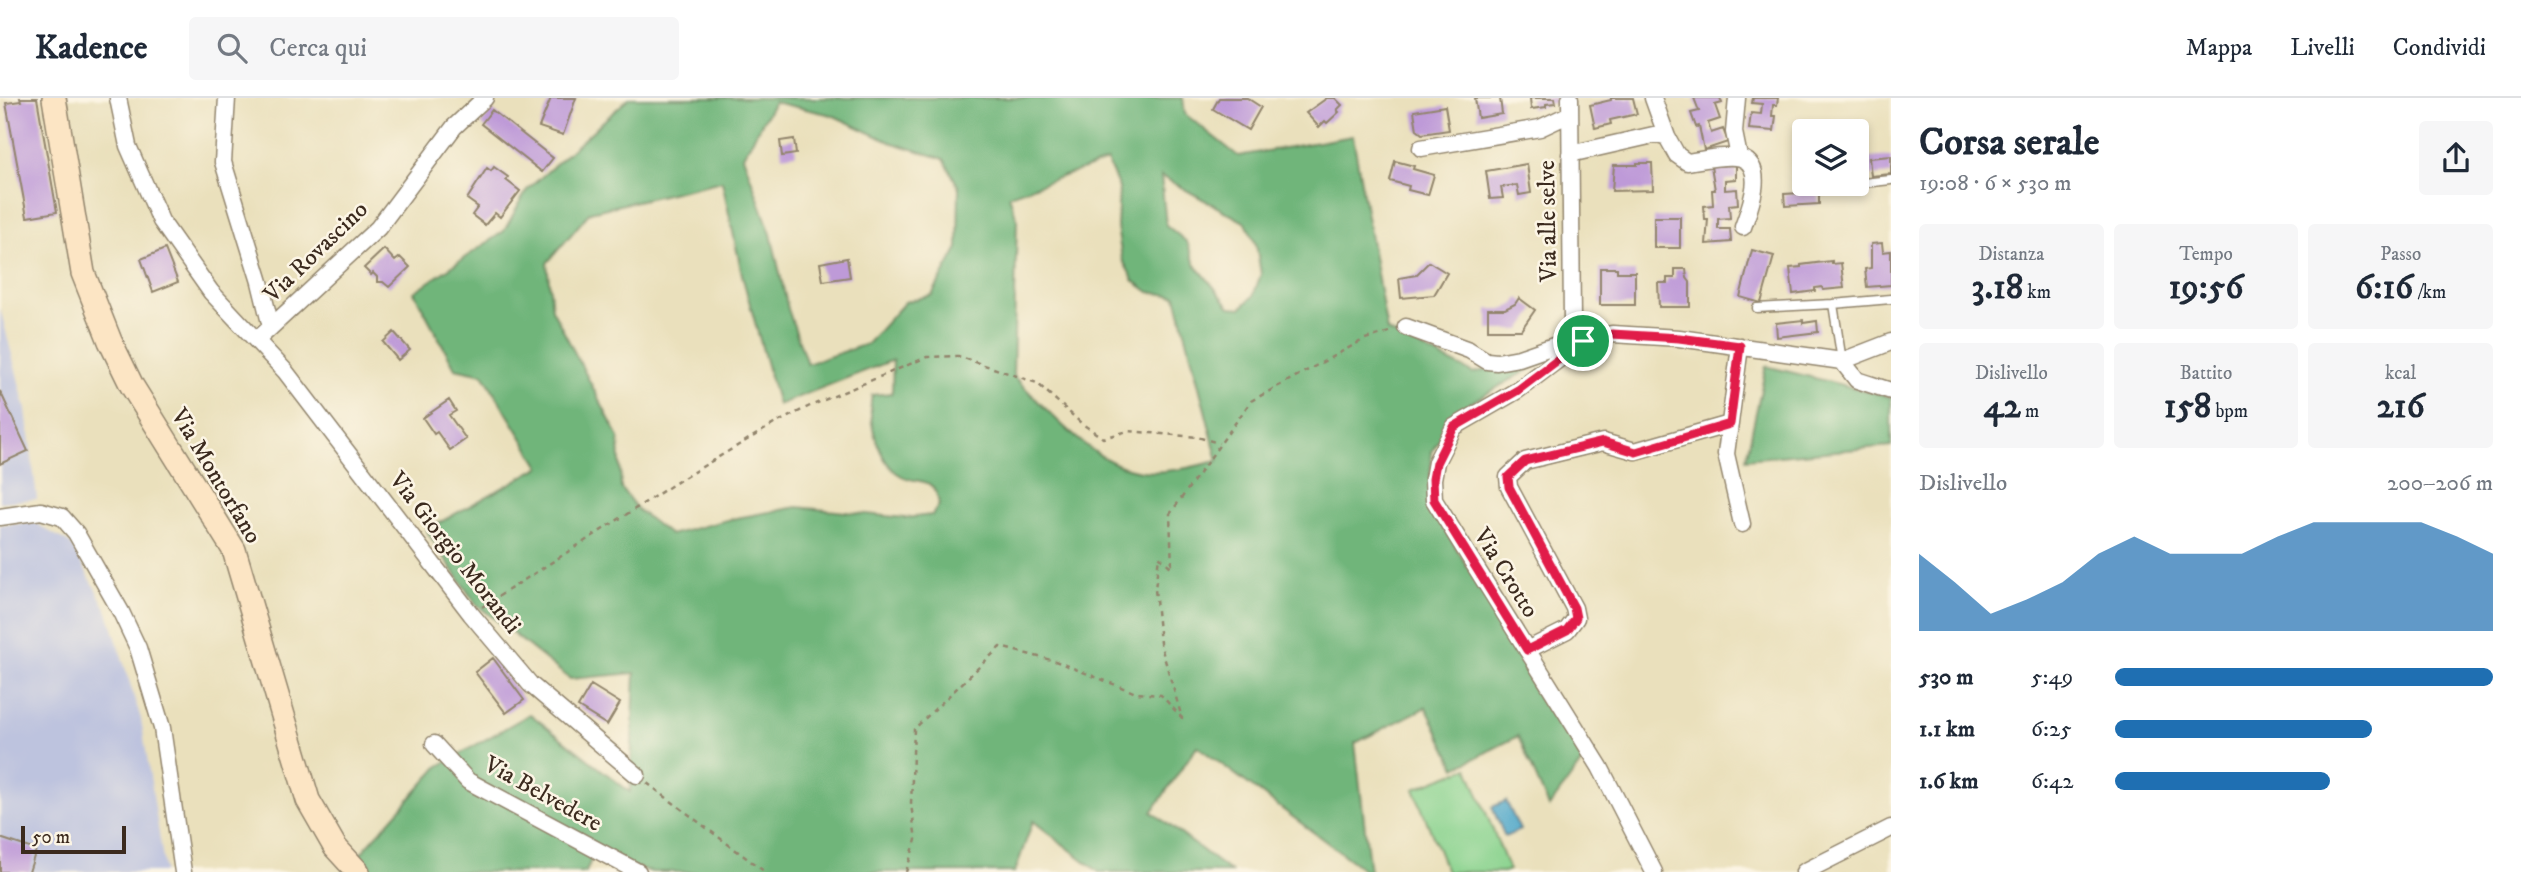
<!DOCTYPE html>
<html lang="it">
<head>
<meta charset="utf-8">
<style>
	body { margin:0; font-family:"IM FELL DW Pica",serif; background:#f6f6f7; color:#1f2937; height:100vh; display:flex; flex-direction:column; font-size:26px; white-space:nowrap }
	* { box-sizing:border-box; margin:0 }
	p { font-size:23px; color:#747a83 }
	.icon { flex:none; width:38px; height:38px; fill:none; stroke:currentColor; stroke-width:2; stroke-linecap:round; stroke-linejoin:round }
	.map { position:relative; flex:1; overflow:hidden }
	.panel { display:flex; flex-direction:column; background:#fff; width:630px }
	.panel>* { flex:none }
	.buttons { position:absolute; left:1792px; top:21px; display:grid; gap:14px }
	.buttons a { display:grid; place-items:center; width:77px; height:77px; border-radius:7px; background:#fff; box-shadow:0 4px 10px #0003; font-size:35px }
	.scale { position:absolute; left:21px; bottom:18px; width:105px; box-sizing:border-box; padding-left:7px; border:4px solid #3b2a1e; border-top:0; font-size:19px; line-height:24px; white-space:nowrap; color:#3b2a1e; -webkit-text-stroke:5px #fcf5e5; paint-order:stroke }
	.pin { position:absolute; display:grid; place-items:center; width:60px; height:60px; color:#fff; margin:-30px; border:4px solid #fff; border-radius:50%; box-shadow:0 2px 7px #0007 }
	.round { display:grid; place-items:center; flex:none; width:74px; height:74px; border-radius:7px; background:#f6f6f7 }
	.headline { display:flex; align-items:center; justify-content:space-between; height:119px; padding:0 28px }
	h1 { font-size:38px; font-weight:700; line-height:52px }
	.metrics { display:grid; grid-template-columns:repeat(3,1fr); gap:10px; height:119px; padding:7px 28px }
	.metrics div { display:grid; align-content:center; border-radius:7px; background:#f6f6f7; text-align:center }
	.metrics b { font-size:35px; font-weight:700 }
	.metrics small { font-size:19px; font-weight:400 }
	.metrics p { font-size:19px }
	.chart { height:196px; padding:14px 28px }
	.chart p { display:flex; justify-content:space-between }
	.chart svg { width:100%; height:126px; margin-top:7px; fill:#1f6fb2; opacity:.7 }
	ul { padding:0 28px; list-style:none; font-size:23px }
	li { display:grid; grid-template-columns:112px 84px 1fr; align-items:center; height:52px }
	li i { height:18px; border-radius:9px; background:#1f6fb2 }
	header { display:flex; align-items:center; gap:42px; box-sizing:border-box; height:98px; padding:0 35px; background:#fff; border-bottom:2px solid #e0e1e3 }
	header strong { font-size:33px }
	nav { display:flex; gap:38px; margin-inline-start:auto; font-size:24px }
	.search { width:490px; height:63px; background:#f6f6f7; display:flex; align-items:center; gap:18px; box-sizing:border-box; padding:0 24px; border-radius:7px; color:#747a83; font-size:26px }
	main { display:flex; flex:1; min-height:0 }
	.map>svg:first-child { display:block }
	.industrial { fill:#bdc3de }
	.green { fill:#8ad38f; stroke:#627e56; stroke-width:2 }
	.forest { fill:#6fb57a; stroke:#55704c; stroke-width:2; fill-rule:evenodd }
	.water { fill:#4ba6c9; stroke:#436874; stroke-width:2 }
	.building { fill:#be9ad8 }
	.lines { fill:none; stroke-linecap:round; stroke-linejoin:round }
	.lane-casing { stroke:#92856d; stroke-width:11 }
	.street-casing { stroke:#92856d; stroke-width:19 }
	.secondary-casing { stroke:#92856d; stroke-width:26 }
	.path { stroke:#92856d; stroke-width:2.5; stroke-dasharray:5 5; stroke-linecap:butt }
	.lane { stroke:#fff; stroke-width:8 }
	.street { stroke:#fff; stroke-width:16 }
	.secondary { stroke:#fce5c4; stroke-width:23 }
	.route-casing { stroke:#fff; stroke-width:14 }
	.route { stroke:#e11d48; stroke-width:9 }
	.labels { text-anchor:middle; dominant-baseline:central; stroke-width:5; stroke-linejoin:round; paint-order:stroke }
	.street-label { font-size:24px; fill:#3b2a1e; stroke:#fcf5e5 }
</style>
</head>
<body>
<header>
<strong>Kadence</strong>
<div class="search"><svg class="icon" aria-label="search" viewBox="0 0 24 24"><circle cx="10" cy="10" r="6"/><path d="M15 15l6 6"/></svg>Cerca qui</div>
<nav><a>Mappa</a><a>Livelli</a><a>Condividi</a></nav>
</header>
<main>
<div class="map">
<svg width="1891" height="774" viewBox="0 0 1891 774">
	<rect width="100%" height="100%" fill="#fcf5e5"/>
	<filter id="ink" filterUnits="userSpaceOnUse"><feTurbulence type="fractalNoise" baseFrequency=".0143" numOctaves="2"/><feDisplacementMap in="SourceGraphic" scale="14" xChannelSelector="R" yChannelSelector="G"/><feConvolveMatrix kernelMatrix="1 2 1 2 8 2 1 2 1" color-interpolation-filters="sRGB"/></filter>
	<filter id="wash" filterUnits="userSpaceOnUse"><feTurbulence type="fractalNoise" baseFrequency=".00686" numOctaves="4" result="noise"/><feDisplacementMap in="SourceGraphic" scale="28" xChannelSelector="R" yChannelSelector="G"/><feGaussianBlur stdDeviation="1.57" result="paint"/><feColorMatrix in="noise" values="0 0 0 0 0 0 0 0 0 0 0 0 0 0 0 0 0 1.4 0 .05"/><feComposite in="paint" operator="in"/></filter>
	<g filter="url(#wash)">
		<rect width="100%" height="100%" fill="#eae0bc"/>
		<!-- industrial -->
		<path class="industrial" d="M0 210 26 312 37 401 0 404Z
			M35 425 71 446 108 514 141 621 165 774H0V427Z"/>
		<!-- green -->
		<path class="green" d="M1468 670 1509 772 1503 774H1447L1414 691Z"/>
		<!-- forest -->
		<path class="forest" d="M629 0H1183L1185 16 1238 58 1353 38 1387 233 1473 275 1565 251 1465 308 1452 322 1432 353 1430 381 1435 415 1584 661 1549 709 1518 638 1456 670 1426 609 1355 645 1370 774H1367L1197 648 1152 714 1231 774H1099L1033 723 1015 774H652L593 757 586 774H344L439 668 530 616 630 694 635 575 570 581 476 506 426 432 540 369 483 276 455 270 414 194 504 133 527 92ZM774 4 832 17 890 44 944 61 959 90 958 150 932 197 905 204 867 246 807 266 788 211 771 136 743 58ZM1107 63 1119 90 1117 129 1122 161 1134 183 1149 194 1176 198 1218 363C1194 368 1167 376 1142 373 1091 367 1048 311 1013 278L1017 121 1009 97ZM1161 78 1246 125 1256 146 1261 176 1253 198 1241 210 1230 209 1195 166 1187 144 1166 127ZM722 83 743 181 778 307 893 262 892 295 872 297C867 320 878 364 900 377 918 388 935 375 939 407L932 417 905 420 797 409 731 421 670 437 638 412 621 390 619 340 552 211 547 165 590 114Z
			M1766 268 1891 299V348L1746 361Z"/>
		<!-- water -->
		<path class="water" d="M1506 703 1520 732 1505 739 1492 709Z"/>
		<g id="blocks">
			<!-- building -->
			<path class="building" d="M20 0H37L57 114 27 119 6 5 21 3Z
				M551 0H576L563 37 539 29Z
				M1219 0H1247L1261 9 1248 32 1213 11Z
				M1327 0H1335L1342 7 1337 12 1339 14 1327 25 1325 23 1319 29 1306 15Z
				M1475 0H1500L1502 16 1478 20Z
				M1530 0H1555L1556 5 1546 6V9L1531 11Z
				M1611 0H1633L1637 16 1610 22 1611 26 1595 30 1590 7 1611 2Z
				M1694 0H1720L1722 5 1715 7 1720 21 1708 25 1711 35 1723 31 1728 44 1704 52 1699 28 1696 29 1691 15 1699 13Z
				M1753 0H1778L1777 7H1773L1772 18H1776L1774 33 1749 31 1751 15 1761 16 1762 6 1752 5Z
				M1445 8 1449 32 1422 36 1417 32 1414 13Z
				M492 12 553 60 542 74 481 26Z
				M794 41 796 56 782 58 780 43Z
				M1891 58V76L1871 78 1869 60Z
				M1395 63 1414 68 1413 71 1434 77 1428 97 1408 92 1409 88 1390 83Z
				M1637 65H1652L1653 92 1612 93 1614 67H1637Z
				M1527 66 1531 95 1519 97 1517 87 1501 89 1503 100 1490 101 1486 73Z
				M1736 67V81L1725 82V92L1737 91 1738 106 1729 107 1730 120 1718 121V131H1730L1731 144 1706 146 1708 121H1705L1704 108 1713 107 1712 92H1715L1711 68Z
				M494 69 508 79 506 82 520 93 500 119 495 115 485 127 472 117 478 109 467 101 487 70 491 73Z
				M1819 94V106L1785 108 1784 96Z
				M1654 119H1680V150H1654Z
				M1882 145 1883 154 1891 153V187L1867 189 1865 171 1871 170V146Z
				M165 151 178 184 153 194 141 161Z
				M384 151 395 163 400 159 410 169 389 189 383 184H377V179L373 175 371 177 364 170Z
				M1752 152 1774 158 1761 205 1740 199Z
				M847 160 850 179 823 183 820 165Z
				M1832 163V166L1841 165 1844 190 1823 192 1822 189 1815 190V193L1793 196 1790 170 1801 169V167Z
				M1429 164 1447 175 1434 197 1401 200 1399 180 1416 177Z
				M1600 170H1617V174H1635V207H1600Z
				M1675 171H1686L1687 180 1690 184V209H1659L1658 185H1667V180H1675Z
				M1519 200 1535 212 1521 232H1488V211H1505L1515 206Z
				M1803 222V225L1817 223 1818 234 1777 239 1776 225Z
				M394 234 410 252 398 262 383 244Z
				M0 293 28 353 0 366Z
				M449 302 456 313 449 317 466 341 450 352 437 334 434 336 423 320Z
				M493 560 524 602 506 615 475 574Z
				M591 587 620 605 607 627 578 609Z
				M0 740 36 752 29 774H0Z"/>
		</g>
	</g>
	<g filter="url(#ink)">
		<use href="#blocks" fill-opacity="0" stroke="#92856d" stroke-width="2"/>
		<g class="lines">
			<!-- lane casing -->
			<g class="lane-casing">
				<path id="lane" d="M1863 85 1891 82
					M1833 206 1891 201
					M1757 210 1833 206 1842 263"/>
			</g>
			<!-- street casing -->
			<g class="street-casing">
				<path id="street" d="M118 0 128 48 161 123 211 194 285 273 471 516 530 586 637 677
					M227 0 223 64 260 184 271 229
					M1570 0 1572 222 1583 243
					M1653 0 1667 39
					M1737 0 1734 34 1739 59
					M1421 50 1540 30 1570 16
					M1570 56 1658 36 1667 39 1677 57 1687 64C1700 62 1729 56 1741 60 1767 69 1749 112 1743 129
					M1406 229 1469 252 1487 263 1497 264 1519 260 1571 242 1583 243 1612 236 1679 240 1842 263 1891 244
					M257 242 378 130 454 29 485 0
					M1583 243 1518 292 1454 329 1436 364 1433 381 1434 402 1600 669 1654 774
					M1740 248 1726 356 1742 426
					M1842 263 1857 282 1891 293
					M0 419 41 413 62 419 76 435 121 514 138 550 162 630 183 774
					M1527 552 1567 532 1576 520 1574 510 1509 389 1508 379 1525 363 1603 344 1635 353 1730 326
					M434 646 468 683 638 774
					M1804 774 1891 730"/>
			</g>
			<!-- secondary casing -->
			<g class="secondary-casing">
				<path id="secondary" d="M54 0 83 175 110 243 132 288 234 452 308 702 335 749 358 774"/>
			</g>
			<!-- path -->
			<path class="path" d="M482 509 680 382 774 326 810 308 927 259 958 258 1037 285 1081 325 1103 340 1128 333 1197 339 1219 345
				M647 685 765 774
				M906 774 916 742 911 706 914 631 1000 549 1055 563 1136 595 1161 597 1182 620 1160 545 1155 491 1159 458 1172 470 1170 416 1251 303 1365 241 1393 233"/>
			<!-- lane -->
			<use href="#lane" class="lane"/>
			<!-- street -->
			<use href="#street" class="street"/>
			<!-- secondary -->
			<use href="#secondary" class="secondary"/>
		</g>
	</g>
	<g class="lines" filter="url(#ink)">
		<!-- route casing -->
		<g class="route-casing">
			<path id="route" d="M1612 236 1679 240 1740 248 1730 326 1636 354 1603 344 1525 363 1508 379 1509 389 1574 510 1576 520 1567 532 1527 552 1434 402 1433 381 1436 365 1454 329 1518 292 1583 243Z"/>
		</g>
		<!-- route -->
		<use href="#route" class="route"/>
	</g>
	<g class="labels">
		<!-- street labels -->
		<g class="street-label">
			<text transform="translate(1548 123) rotate(-91)">Via alle selve</text>
			<text transform="translate(316 154) rotate(-44)">Via Rovascino</text>
			<text transform="translate(216 378) rotate(59)">Via Montorfano</text>
			<text transform="translate(455 455) rotate(52)">Via Giorgio Morandi</text>
			<text transform="translate(1506 475) rotate(58)">Via Crotto</text>
			<text transform="translate(543 696) rotate(29)">Via Belvedere</text>
		</g>
	</g>
</svg>
<div class="buttons">
<a><svg class="icon" aria-label="layers" viewBox="0 0 24 24"><path d="M12 4l9 5-9 5-9-5zM3 14l9 5 9-5"/></svg></a>
</div>
<div class="scale">50 m</div>
<div class="pin" style="left:1583px;top:243px;background:#1e9e55"><svg class="icon" aria-label="arrive" viewBox="0 0 24 24"><path d="M6 21V4h12l-3 4 3 4H6"/></svg></div>
</div>
<section class="panel">
<div class="headline"><div><h1>Corsa serale</h1><p>19:08 · 6 × 530 m</p></div><a class="round"><svg class="icon" aria-label="share" viewBox="0 0 24 24"><path d="M12 15V3M7 8l5-5 5 5M5 13v7h14v-7"/></svg></a></div>
<div class="metrics">
<div><p>Distanza</p><b>3.18<small> km</small></b></div>
<div><p>Tempo</p><b>19:56</b></div>
<div><p>Passo</p><b>6:16<small> /km</small></b></div>
</div>
<div class="metrics">
<div><p>Dislivello</p><b>42<small> m</small></b></div>
<div><p>Battito</p><b>158<small> bpm</small></b></div>
<div><p>kcal</p><b>216</b></div>
</div>
<div class="chart"><p><span>Dislivello</span>200–206 m</p>
<svg viewBox="0 0 160 44" preserveAspectRatio="none"><path d="M0 44V17L10 27L20 38L30 33L40 27L50 17L60 11L70 17L80 17L90 17L100 11L110 6L120 6L130 6L140 6L150 11L160 17V44z"/></svg>
</div>
<ul>
<li><b>530 m</b>5:49<i style="width:100%"></i></li>
<li><b>1.1 km</b>6:25<i style="width:68%"></i></li>
<li><b>1.6 km</b>6:42<i style="width:57%"></i></li>
</ul>
</section>
</main>
</body>
</html>
